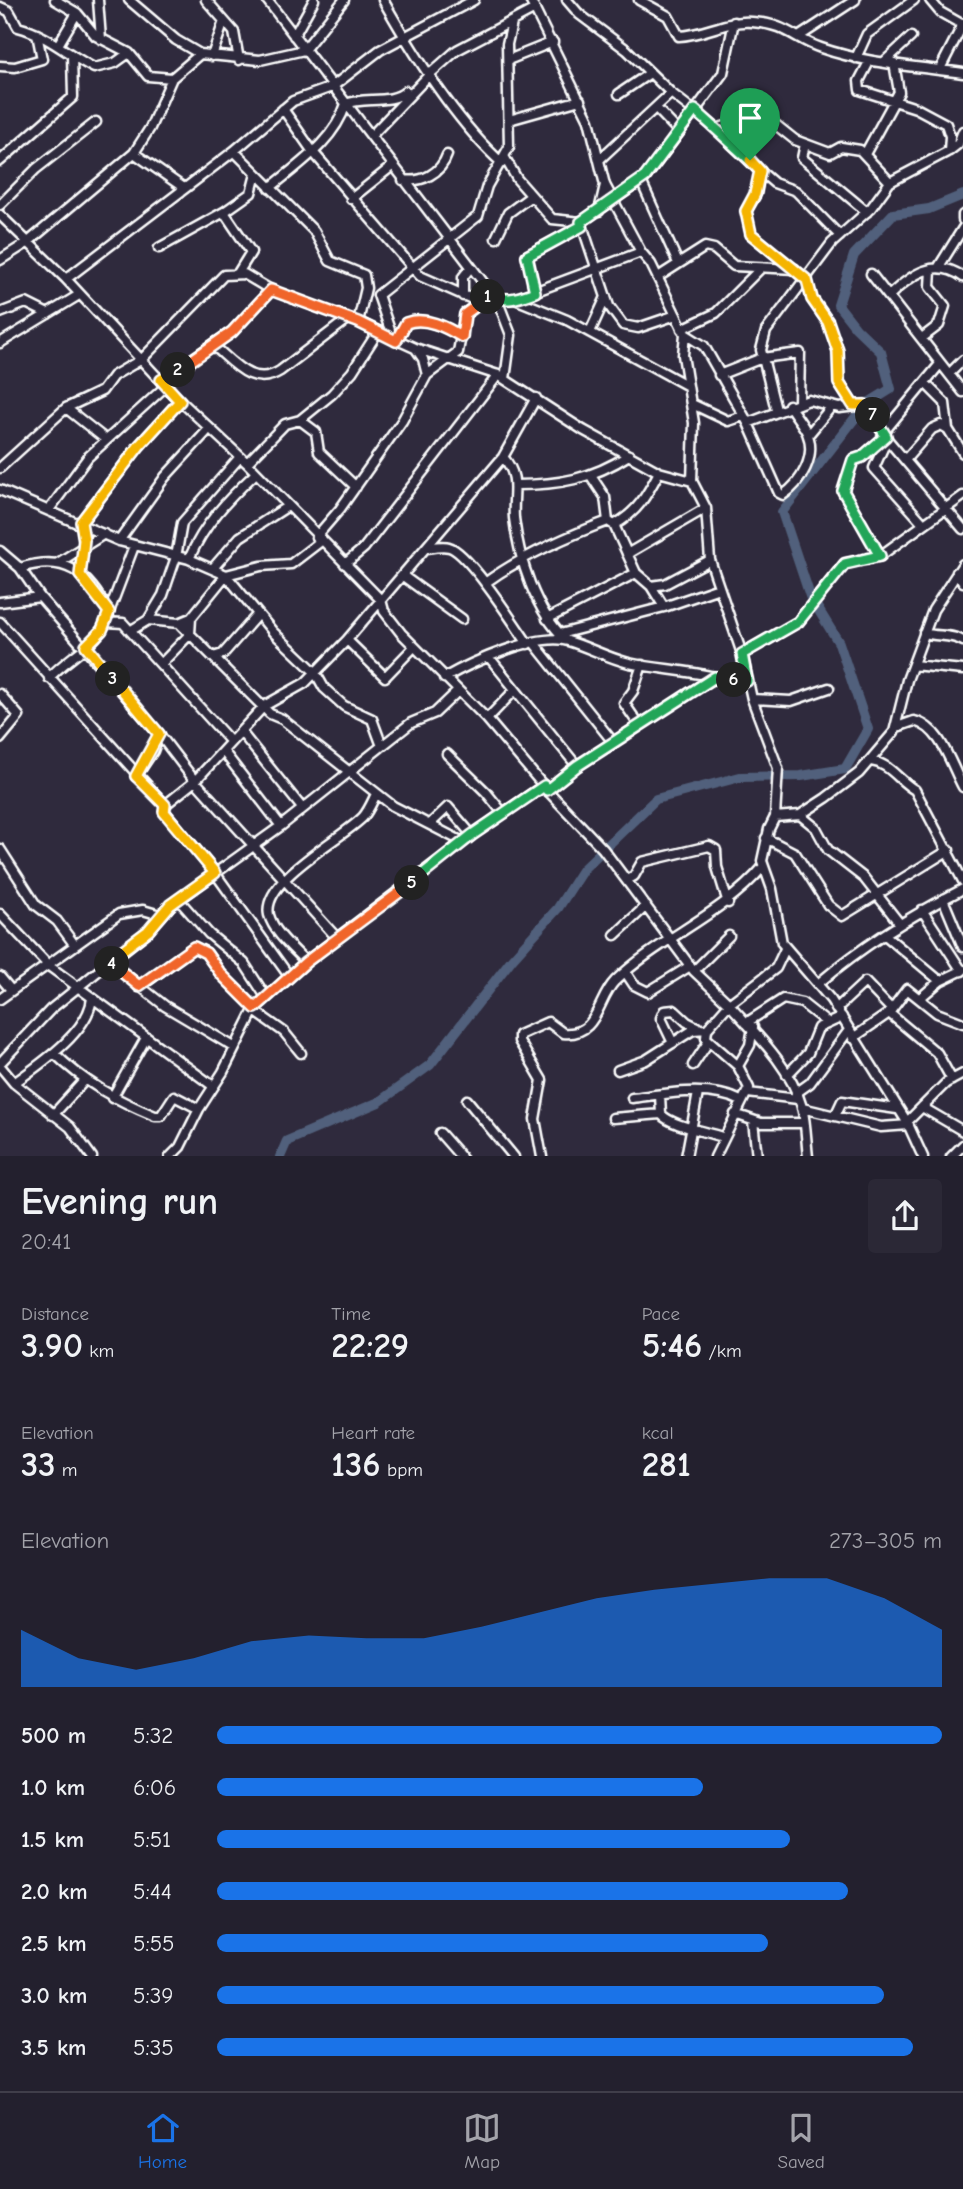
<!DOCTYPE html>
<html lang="en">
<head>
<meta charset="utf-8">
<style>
	body { margin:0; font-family:"Comic Neue",sans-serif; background:#2b2836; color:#f1f3f6; height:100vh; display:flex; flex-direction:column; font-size:26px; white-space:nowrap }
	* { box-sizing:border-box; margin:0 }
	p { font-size:23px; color:#a3a3aa }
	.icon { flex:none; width:38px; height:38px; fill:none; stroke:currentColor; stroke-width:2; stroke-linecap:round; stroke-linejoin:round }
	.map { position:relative; height:1156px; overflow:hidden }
	.drawer { display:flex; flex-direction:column; background:#23202e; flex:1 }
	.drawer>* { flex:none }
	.pin { position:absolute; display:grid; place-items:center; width:60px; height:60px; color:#fff; margin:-72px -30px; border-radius:50% 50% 50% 0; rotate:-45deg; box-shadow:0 0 7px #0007 }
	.pin .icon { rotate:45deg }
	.km { position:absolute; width:35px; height:35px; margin:-18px; border-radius:50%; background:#222; color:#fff; font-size:19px; line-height:35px; text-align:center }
	.round { display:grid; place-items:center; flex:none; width:74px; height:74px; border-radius:7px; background:#2b2836 }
	.head { display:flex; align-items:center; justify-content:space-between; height:119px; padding:0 21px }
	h1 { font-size:38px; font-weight:700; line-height:52px }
	.metrics { display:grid; grid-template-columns:repeat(3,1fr); gap:10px; height:119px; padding:7px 21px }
	.metrics div { display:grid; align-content:center }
	.metrics b { font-size:35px; font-weight:700 }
	.metrics small { font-size:19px; font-weight:400 }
	.metrics p { font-size:19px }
	.chart { height:196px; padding:14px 21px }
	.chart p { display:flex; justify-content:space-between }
	.chart svg { width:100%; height:126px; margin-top:7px; fill:#1a73e8; opacity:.7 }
	ul { padding:0 21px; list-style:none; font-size:23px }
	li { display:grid; grid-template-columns:112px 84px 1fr; align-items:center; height:52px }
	li i { height:18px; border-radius:9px; background:#1a73e8 }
	.tab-bar { display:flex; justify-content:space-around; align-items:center; height:98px; border-top:2px solid #403e4a; background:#23202e; font-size:19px; color:#a3a3aa }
	.tab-bar a { display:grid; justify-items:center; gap:4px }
	.tab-bar .on { color:#1a73e8 }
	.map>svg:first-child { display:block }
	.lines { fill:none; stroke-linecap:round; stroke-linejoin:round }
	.river { stroke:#51607b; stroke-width:10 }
	.minor-casing { stroke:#fff; stroke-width:13 }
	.minor { stroke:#2f2a3d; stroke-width:8 }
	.split-1-casing { stroke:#fff; stroke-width:14 }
	.split-2-casing { stroke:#fff; stroke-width:14 }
	.split-3-casing { stroke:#fff; stroke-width:14 }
	.split-4-casing { stroke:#fff; stroke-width:14 }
	.split-5-casing { stroke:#fff; stroke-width:14 }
	.split-6-casing { stroke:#fff; stroke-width:14 }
	.split-7-casing { stroke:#fff; stroke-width:14 }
	.split-8-casing { stroke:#fff; stroke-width:14 }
	.split-1 { stroke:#22a559; stroke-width:9 }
	.split-2 { stroke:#f0652b; stroke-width:9 }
	.split-3 { stroke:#f5b400; stroke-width:9 }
	.split-4 { stroke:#f5b400; stroke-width:9 }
	.split-5 { stroke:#f0652b; stroke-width:9 }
	.split-6 { stroke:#22a559; stroke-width:9 }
	.split-7 { stroke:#22a559; stroke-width:9 }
	.split-8 { stroke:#f5b400; stroke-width:9 }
</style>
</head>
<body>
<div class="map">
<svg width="963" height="1157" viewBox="0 0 963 1157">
	<rect width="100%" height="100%" fill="#2f2a3d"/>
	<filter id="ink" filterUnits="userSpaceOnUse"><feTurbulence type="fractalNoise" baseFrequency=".0143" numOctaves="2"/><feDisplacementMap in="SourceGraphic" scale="14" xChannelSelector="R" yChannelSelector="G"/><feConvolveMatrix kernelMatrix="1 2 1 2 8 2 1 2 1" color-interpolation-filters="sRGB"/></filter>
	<g filter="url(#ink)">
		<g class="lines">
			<!-- river -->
			<path class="river" d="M280 1157 287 1141 379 1102 430 1065 512 959 558 908 583 869 656 799 740 777 801 776 845 769 868 729 839 643 810 596 782 512 865 405 891 389 881 352 856 328 838 305 854 255 893 214 929 209 963 195"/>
			<!-- minor casing -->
			<g class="minor-casing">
				<path id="minor" d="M55 0 77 13 96 36 129 53 148 76 172 78
					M98 0 101 39
					M129 0 176 40 200 54 260 60 304 50 344 0
					M206 0 234 32 239 60
					M267 0 492 294 497 299H515L567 320 688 386
					M383 0C413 53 457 123 502 163
					M530 0 589 120 605 185 641 252 651 264 685 334 683 355 694 423 692 481 706 508 710 560 742 654 752 699 778 768 775 817 769 829 762 861 772 889 782 943 831 1000 907 1122 923 1157
					M567 0 579 14 627 50 671 93 717 129 760 171 774 183 796 191 840 236
					M639 0 668 16 679 36C704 35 726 20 752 22 787 24 794 39 821 48 867 64 915 66 963 73
					M930 0 940 12 963 25
					M0 7 9 11 18 27C48 35 68 55 94 68L115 63 129 53
					M294 36 314 0
					M800 36 855 0
					M58 45 77 13
					M212 56 224 21
					M856 58 867 34 914 0
					M508 60 553 42
					M869 62 859 81 860 90 916 108 946 124 950 136 949 151
					M884 62 911 37
					M0 66 15 67 42 59 37 34
					M940 69 963 24
					M619 94 650 73
					M656 108 679 132
					M283 109 313 152 420 276 479 302
					M509 120 580 100
					M717 129 751 117H766L795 140 830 153 841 147 860 150 890 182
					M371 136 431 73 457 50 535 9
					M805 144 802 158 867 212
					M234 151 314 231 330 261 364 275 366 288 358 322
					M134 153 184 188
					M865 154 899 92 894 63
					M505 158 517 179 552 219 581 222 645 178 723 73 734 22
					M600 159 671 93
					M0 161 73 97 72 55
					M760 171 756 194 746 211 751 234 807 280 812 299 828 322 838 351 839 383 853 405
					M403 180C422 183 441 173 447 155
					M641 181 678 263
					M270 188C300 163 334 141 346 104 364 96 391 105 406 91
					M351 199 391 167
					M0 205 36 169 96 122
					M599 211 605 185
					M0 215 66 279 172 393 247 463 381 600 384 611 401 633 487 719 547 790 603 849 694 971 729 1004 776 968 785 949
					M963 215V220
					M581 222 609 306 623 325 638 328 676 315
					M496 238 508 213 531 196
					M159 248 224 212
					M0 260 27 243 134 153 150 128 172 78 200 54
					M938 268 963 228
					M238 273 251 252 224 212 251 193 256 174
					M871 274 963 392
					M658 277 705 247 714 249 734 266 795 269
					M66 279 234 151 293 101 332 87 380 50 474 0
					M535 292 527 256 582 226
					M890 295C911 275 935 257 963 277
					M463 296V277L471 267
					M497 299 511 335 505 379
					M515 299 641 252
					M0 313 26 303 48 314
					M682 329 716 313 761 268
					M590 332 606 297
					M685 334 704 346 748 423 779 493 783 495C801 483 817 456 807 433 803 424 794 414 789 405
					M922 338 939 325 945 306 930 287 931 270
					M393 339 378 295 478 216 487 186 509 147 507 44 512 23
					M396 341 406 323C424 316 446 327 462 337
					M0 343 79 295
					M214 346C234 363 253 388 280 371L349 318
					M416 349 423 359 427 375
					M949 374 963 360
					M719 375 762 358 800 353 799 402
					M161 380 232 332 271 290 358 322 415 348 498 375 583 430 659 472 692 481
					M925 383 945 403 948 429 963 453
					M692 404 728 421 743 416
					M66 408 105 439
					M776 410 761 350 766 331 832 243 871 208 890 182 949 151 958 144 963 131
					M300 420 316 432 319 452 356 487
					M748 423 809 400 839 408 865 405 887 439 963 529
					M883 433 940 364
					M808 435 832 406
					M887 439 874 468 923 523
					M503 457C521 477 512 494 514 518 519 560 535 611 566 640
					M905 460 932 429 941 425 948 429
					M247 463 285 424 300 420 332 394 352 372 377 333
					M0 468 66 408 102 391 113 376 142 359 224 275 244 274 271 290
					M591 476 605 497 608 521
					M516 485C559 485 592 479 629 455
					M0 490 119 541 189 559 226 575 273 632 315 672 324 688 344 706 372 719 382 746
					M49 510 88 457 166 386
					M614 525 636 573 651 586 664 607
					M316 537 340 509 402 421 427 375 458 352 465 314 492 294
					M119 541 165 477 209 429
					M427 548C434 547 443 545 449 547 468 552 515 625 528 644
					M0 551 20 568 40 597 159 734 195 781 337 938
					M627 554 706 508
					M880 556 843 491 853 460 862 457 886 436
					M189 559C204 524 228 499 256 473
					M58 563 104 534
					M345 564 364 548 498 375
					M20 568C67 553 86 573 109 612 103 643 68 656 49 678
					M213 568 240 537 288 506
					M957 572 963 582
					M80 575 84 540 81 522 139 446 180 401
					M403 576 462 619
					M485 583C522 556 565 537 608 521L614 525C638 512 647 495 659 472
					M651 586 665 584 710 560
					M0 602 40 597
					M109 612 134 546
					M547 619 636 573
					M148 620 163 595 176 557 182 523 240 457
					M0 622 165 805
					M107 622 123 623 231 742
					M179 623 270 714 282 719 393 806 463 842
					M130 631 148 620 179 623 191 618 226 575 261 566 291 564 321 541
					M924 633C937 637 952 634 963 641
					M560 634 664 607 719 588
					M347 640 385 677 414 647
					M534 643 613 742
					M742 654 798 622 845 563 880 556 963 496
					M213 657 223 654 258 614
					M489 657 577 766
					M161 664 190 634 191 618
					M913 665 963 670
					M444 678C470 663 538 632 568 641 588 647 608 658 629 663 657 669 686 670 715 677
					M0 694 19 716 0 739
					M752 699 791 701 829 688
					M487 719 515 690
					M639 725 624 703 633 691 642 665
					M897 727 914 721C941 727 951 765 963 787
					M241 732 302 808
					M223 751 281 826
					M447 754 486 792 503 813
					M871 761C889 763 899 781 915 790L963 881
					M136 776 153 751 159 734
					M547 790 577 766 715 677 747 681
					M800 815 816 828 828 850 864 878 900 924
					M775 817 800 815 826 798 859 773 894 732 907 680 933 610 963 564
					M430 824 448 807 472 835
					M766 838 795 853 828 905 842 916 949 850
					M0 849 36 905 57 921 74 944
					M627 880 634 876 642 862 709 846 716 850 717 867 728 903
					M943 899 963 947
					M179 900 209 934 244 963 266 997
					M922 910 962 971
					M0 914 49 966 213 1086
					M615 935 646 906
					M885 935 940 981
					M108 961 165 1006 234 1047
					M306 962C294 949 274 933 269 915 261 880 343 838 363 817 369 810 372 802 376 794
					M694 971 729 936
					M626 973 634 985 648 992 690 966
					M289 976 215 873 165 812V805L195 781 264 706 305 683 347 640 503 457 536 398
					M0 977 11 990
					M819 983C862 946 912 915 963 889
					M139 987 194 947 206 953 221 974 255 1008
					M920 998 940 981 963 970
					M0 999 119 914 143 910 160 915
					M836 1009 865 982 891 1009
					M253 1010 284 1032 301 1053
					M889 1013 937 1053 952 1080
					M746 1023 783 999 802 1003 826 1022
					M853 1038 889 1013 907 989 937 1013 963 1023
					M673 1043 661 1018 664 1011 674 1010 687 1022 699 1028
					M54 1053C85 1083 116 1100 155 1116H161L174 1096 199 1109
					M0 1063 51 1009 148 931 171 905 281 826 411 723 435 713 458 691
					M693 1065 709 1041
					M0 1066 14 1083 70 1127 92 1157
					M738 1066 750 1045 753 1027
					M618 1070 646 1060 693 1030 707 1029
					M787 1075 808 1053 818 1028 842 1017
					M14 1083C39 1065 89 1032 92 998
					M748 1093 798 1099
					M796 1093 810 1083 849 1030
					M112 1098 146 1038
					M632 1098C666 1094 709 1085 741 1101
					M467 1100 514 1157
					M922 1107 963 1131
					M802 1108 881 1127 909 1125
					M661 1114C671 1126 705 1131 722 1137
					M735 1114 761 1123H804
					M53 1115 84 1081
					M835 1116 842 1101 897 1109
					M613 1118 661 1114 660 1095
					M753 1121 757 1157
					M907 1122 946 1083 963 1074
					M440 1133 461 1157
					M170 1157 180 1147 199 1109 223 1072 255 1008 306 962 472 835 543 786
					M542 1157 535 1119 542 1080 519 1041V1035L548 1022 563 1033C598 1037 597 999 615 981 661 937 721 916 763 867
					M686 1157 698 1093
					M715 1157 749 1088 738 1066 706 1038 707 1029 729 1004C757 1035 790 1066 802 1107 806 1123 806 1140 808 1157
					M951 1157 963 1145"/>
			</g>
			<!-- minor -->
			<use href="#minor" class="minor"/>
		</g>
	</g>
	<g class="lines" filter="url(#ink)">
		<!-- split-1 casing -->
		<g class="split-1-casing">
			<path id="split-1" d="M488 297 492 294C505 304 521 297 535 292L527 256 582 226 581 222 645 177 695 110 750 160"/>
		</g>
		<!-- split-2 casing -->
		<g class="split-2-casing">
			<path id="split-2" d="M178 370 232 332 271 290 358 322 396 341 406 323C425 316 446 327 462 337L465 314 488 297"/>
		</g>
		<!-- split-3 casing -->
		<g class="split-3-casing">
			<path id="split-3" d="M113 679 86 646 102 630 109 612 80 575 84 540 81 522 139 446 180 401 161 380 178 370"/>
		</g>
		<!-- split-4 casing -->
		<g class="split-4-casing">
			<path id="split-4" d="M112 964 108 961 148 931 170 905 215 873 164 812 165 805 136 776 159 734 113 679"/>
		</g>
		<!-- split-5 casing -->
		<g class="split-5-casing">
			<path id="split-5" d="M112 964 139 986 194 947 206 953 221 974 255 1008 306 962 412 883"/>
		</g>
		<!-- split-6 casing -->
		<g class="split-6-casing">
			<path id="split-6" d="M412 883 472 835 544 786 547 790 577 766 715 677 734 680"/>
		</g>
		<!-- split-7 casing -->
		<g class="split-7-casing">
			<path id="split-7" d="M734 680 747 681 742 654 798 622 845 564 880 556 843 491 853 460 862 457 886 436 873 415"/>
		</g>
		<!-- split-8 casing -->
		<g class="split-8-casing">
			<path id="split-8" d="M750 160 760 171 755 194 746 211 751 234 807 280 812 299 828 322 838 351 839 383 853 405H865L873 415"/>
		</g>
		<!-- split-1 -->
		<use href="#split-1" class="split-1"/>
		<!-- split-2 -->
		<use href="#split-2" class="split-2"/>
		<!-- split-3 -->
		<use href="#split-3" class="split-3"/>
		<!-- split-4 -->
		<use href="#split-4" class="split-4"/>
		<!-- split-5 -->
		<use href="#split-5" class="split-5"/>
		<!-- split-6 -->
		<use href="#split-6" class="split-6"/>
		<!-- split-7 -->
		<use href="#split-7" class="split-7"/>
		<!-- split-8 -->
		<use href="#split-8" class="split-8"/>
	</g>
</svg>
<div class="pin" style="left:750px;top:160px;background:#1e9e55"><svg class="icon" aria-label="arrive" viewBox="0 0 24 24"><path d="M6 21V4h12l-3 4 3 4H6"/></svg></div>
<b class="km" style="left:488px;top:297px">1</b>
<b class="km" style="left:178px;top:370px">2</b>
<b class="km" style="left:113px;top:679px">3</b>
<b class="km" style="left:112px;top:964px">4</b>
<b class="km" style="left:412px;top:883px">5</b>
<b class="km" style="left:734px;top:680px">6</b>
<b class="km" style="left:873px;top:415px">7</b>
</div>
<section class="drawer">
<div class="head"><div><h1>Evening run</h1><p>20:41</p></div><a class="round"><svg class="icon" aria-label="share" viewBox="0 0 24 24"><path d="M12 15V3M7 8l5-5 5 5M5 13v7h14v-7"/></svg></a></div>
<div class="metrics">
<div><p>Distance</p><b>3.90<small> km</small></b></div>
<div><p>Time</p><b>22:29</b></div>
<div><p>Pace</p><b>5:46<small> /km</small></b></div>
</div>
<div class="metrics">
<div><p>Elevation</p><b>33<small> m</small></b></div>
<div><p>Heart rate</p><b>136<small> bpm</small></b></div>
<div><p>kcal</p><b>281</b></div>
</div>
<div class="chart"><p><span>Elevation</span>273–305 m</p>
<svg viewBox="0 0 160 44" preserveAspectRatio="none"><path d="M0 44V24L10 34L20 38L30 34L40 28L50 26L60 27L70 27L80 23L90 18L100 13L110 10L120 8L130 6L140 6L150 13L160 24V44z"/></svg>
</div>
<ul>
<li><b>500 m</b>5:32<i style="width:100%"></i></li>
<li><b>1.0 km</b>6:06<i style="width:67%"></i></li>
<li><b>1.5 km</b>5:51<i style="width:79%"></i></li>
<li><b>2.0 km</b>5:44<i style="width:87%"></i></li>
<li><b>2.5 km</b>5:55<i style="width:76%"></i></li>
<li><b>3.0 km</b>5:39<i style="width:92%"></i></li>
<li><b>3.5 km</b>5:35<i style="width:96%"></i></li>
</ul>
</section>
<nav class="tab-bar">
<a class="on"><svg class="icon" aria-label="home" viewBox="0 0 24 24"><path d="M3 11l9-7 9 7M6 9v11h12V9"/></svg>Home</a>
<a><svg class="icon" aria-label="map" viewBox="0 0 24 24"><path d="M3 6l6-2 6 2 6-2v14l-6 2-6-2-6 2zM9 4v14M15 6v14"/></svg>Map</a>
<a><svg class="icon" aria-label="saved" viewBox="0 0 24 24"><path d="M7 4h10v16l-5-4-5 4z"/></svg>Saved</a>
</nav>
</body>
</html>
